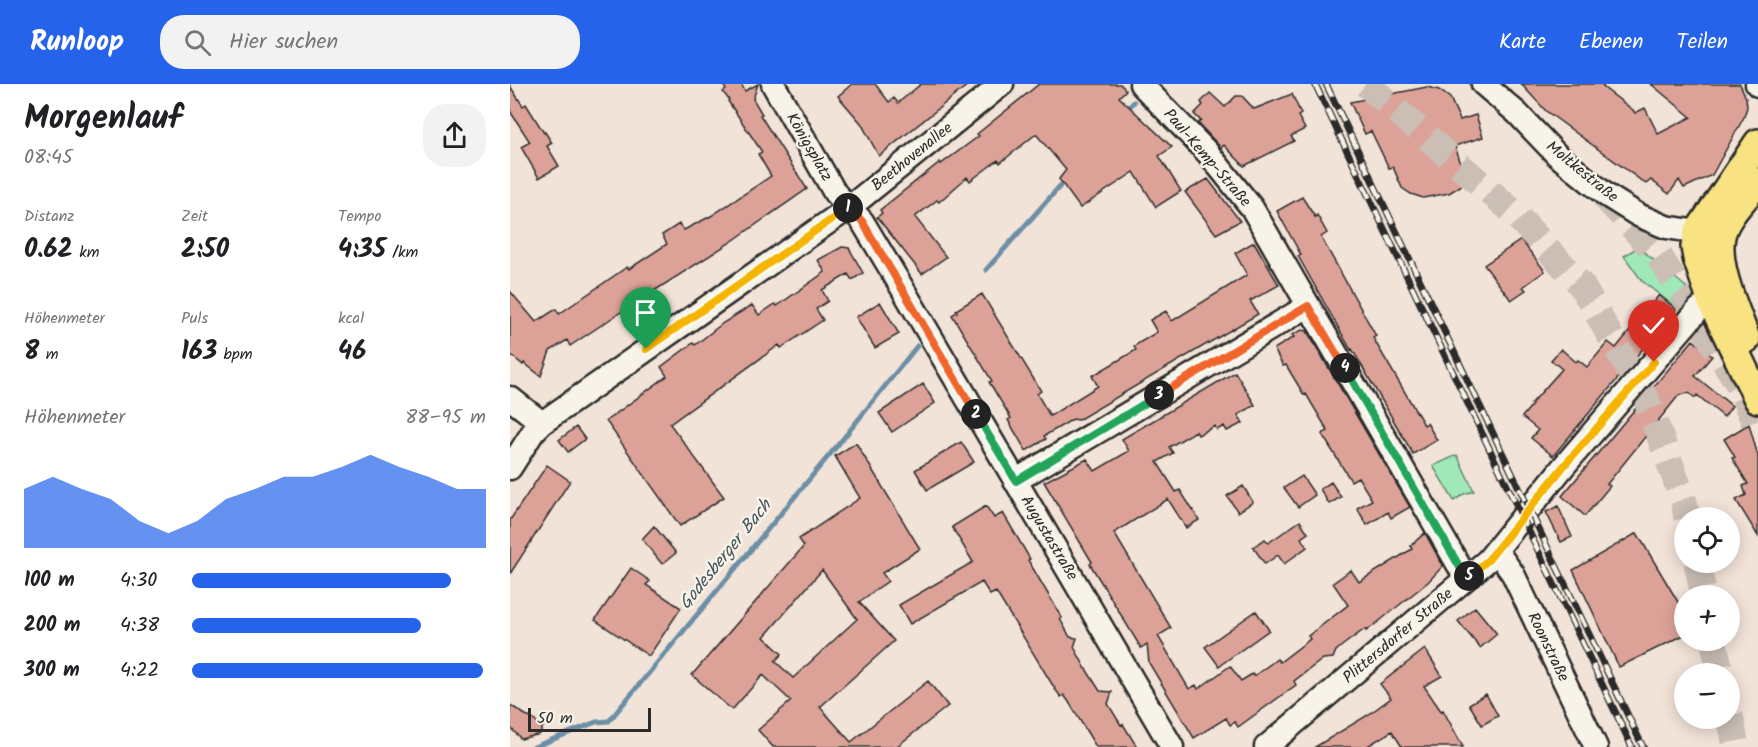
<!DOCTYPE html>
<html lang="de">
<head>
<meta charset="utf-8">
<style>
	body { margin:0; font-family:Kalam,sans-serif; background:#f2f2f2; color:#202124; height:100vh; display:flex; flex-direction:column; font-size:22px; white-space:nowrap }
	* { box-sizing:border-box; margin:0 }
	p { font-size:20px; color:#757577 }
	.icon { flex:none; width:33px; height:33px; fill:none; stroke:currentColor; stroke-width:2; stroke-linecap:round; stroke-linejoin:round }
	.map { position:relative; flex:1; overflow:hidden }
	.drawer { display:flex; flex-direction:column; background:#fff; width:510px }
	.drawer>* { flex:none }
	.tools { position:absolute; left:1164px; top:423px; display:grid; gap:12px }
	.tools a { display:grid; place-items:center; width:66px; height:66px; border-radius:50%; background:#fff; box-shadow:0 3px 15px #0003; font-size:30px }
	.scale { position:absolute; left:18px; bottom:15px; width:123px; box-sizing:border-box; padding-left:6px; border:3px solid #2b2b2b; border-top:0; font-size:16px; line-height:21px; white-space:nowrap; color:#2b2b2b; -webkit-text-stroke:4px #f7f3e8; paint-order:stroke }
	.pin { position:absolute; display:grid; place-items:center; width:51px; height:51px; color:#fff; margin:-62px -26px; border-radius:50% 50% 50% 0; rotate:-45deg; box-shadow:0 0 6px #0007 }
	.pin .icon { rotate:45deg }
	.km { position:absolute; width:30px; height:30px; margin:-15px; border-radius:50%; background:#222; color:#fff; font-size:16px; line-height:30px; text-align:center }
	.round { display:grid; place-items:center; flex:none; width:63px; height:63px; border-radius:24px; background:#f2f2f2 }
	.head { display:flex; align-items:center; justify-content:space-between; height:102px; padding:0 24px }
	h1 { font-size:33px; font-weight:700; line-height:45px }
	.metrics { display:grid; grid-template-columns:repeat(3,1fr); gap:9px; height:102px; padding:6px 24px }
	.metrics div { display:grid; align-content:center }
	.metrics b { font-size:26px; font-weight:700 }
	.metrics small { font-size:16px; font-weight:400 }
	.metrics p { font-size:16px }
	.chart { height:168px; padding:12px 24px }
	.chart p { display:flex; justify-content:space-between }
	.chart svg { width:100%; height:108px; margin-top:6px; fill:#2563eb; opacity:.7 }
	ul { padding:0 24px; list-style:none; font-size:20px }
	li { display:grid; grid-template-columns:96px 72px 1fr; align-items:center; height:45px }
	li i { height:15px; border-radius:8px; background:#2563eb }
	header { display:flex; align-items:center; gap:36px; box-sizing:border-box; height:84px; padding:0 30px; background:#2563eb; color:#fff }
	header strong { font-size:28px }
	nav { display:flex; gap:33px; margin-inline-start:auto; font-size:21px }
	.search { width:420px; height:54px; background:#f2f2f2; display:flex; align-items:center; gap:15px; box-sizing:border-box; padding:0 21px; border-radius:24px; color:#757577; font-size:22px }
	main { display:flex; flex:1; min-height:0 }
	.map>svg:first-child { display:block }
	.green { fill:#a0e8b7; stroke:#668a71; stroke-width:1.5 }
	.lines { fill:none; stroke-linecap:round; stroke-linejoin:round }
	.stream { stroke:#6c8fa6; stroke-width:5 }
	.building { fill:#dca298; stroke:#2b2b2b; stroke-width:1.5; fill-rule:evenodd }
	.major-tunnel { stroke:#cabeb5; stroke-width:27; stroke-dasharray:27 14; stroke-linecap:butt }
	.minor-casing { stroke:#2b2b2b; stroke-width:27 }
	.major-casing { stroke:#2b2b2b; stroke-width:32 }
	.minor { stroke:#f7f3e8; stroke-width:22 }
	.major { stroke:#f8e281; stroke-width:27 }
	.rail-casing { stroke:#2b2b2b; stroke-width:7 }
	.rail { stroke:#f7f3e8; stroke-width:4.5; stroke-dasharray:14; stroke-linecap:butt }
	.split-1-casing { stroke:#fff; stroke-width:12 }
	.split-2-casing { stroke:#fff; stroke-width:12 }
	.split-3-casing { stroke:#fff; stroke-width:12 }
	.split-4-casing { stroke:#fff; stroke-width:12 }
	.split-5-casing { stroke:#fff; stroke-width:12 }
	.split-6-casing { stroke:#fff; stroke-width:12 }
	.split-1 { stroke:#f5b400; stroke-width:8 }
	.split-2 { stroke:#f0652b; stroke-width:8 }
	.split-3 { stroke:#22a559; stroke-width:8 }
	.split-4 { stroke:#f0652b; stroke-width:8 }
	.split-5 { stroke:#22a559; stroke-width:8 }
	.split-6 { stroke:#f5b400; stroke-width:8 }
	.labels { text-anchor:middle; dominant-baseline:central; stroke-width:5; stroke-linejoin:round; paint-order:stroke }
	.street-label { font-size:16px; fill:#2b2b2b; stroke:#f7f3e8 }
	.water-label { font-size:18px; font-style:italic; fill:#46555e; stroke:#f7f3e8 }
</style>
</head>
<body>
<header>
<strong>Runloop</strong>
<div class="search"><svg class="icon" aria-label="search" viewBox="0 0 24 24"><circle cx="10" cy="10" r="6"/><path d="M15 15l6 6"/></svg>Hier suchen</div>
<nav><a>Karte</a><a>Ebenen</a><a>Teilen</a></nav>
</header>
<main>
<section class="drawer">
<div class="head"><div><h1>Morgenlauf</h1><p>08:45</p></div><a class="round"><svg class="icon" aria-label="share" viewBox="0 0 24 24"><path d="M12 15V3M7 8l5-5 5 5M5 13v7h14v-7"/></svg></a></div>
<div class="metrics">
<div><p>Distanz</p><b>0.62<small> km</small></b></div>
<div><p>Zeit</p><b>2:50</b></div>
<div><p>Tempo</p><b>4:35<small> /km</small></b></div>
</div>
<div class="metrics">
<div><p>Höhenmeter</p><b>8<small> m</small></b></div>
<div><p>Puls</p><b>163<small> bpm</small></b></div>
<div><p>kcal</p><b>46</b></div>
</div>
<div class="chart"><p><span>Höhenmeter</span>88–95 m</p>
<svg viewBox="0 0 160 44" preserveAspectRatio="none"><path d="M0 44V20L10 15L20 20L30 24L40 33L50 38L60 33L70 24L80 20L90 15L100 15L110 11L120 6L130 11L140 15L150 20L160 20V44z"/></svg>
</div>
<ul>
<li><b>100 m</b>4:30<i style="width:88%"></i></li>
<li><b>200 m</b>4:38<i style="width:78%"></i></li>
<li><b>300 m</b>4:22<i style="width:99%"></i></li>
</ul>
</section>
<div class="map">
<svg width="1248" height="663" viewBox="0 0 1248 663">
	<rect width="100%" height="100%" fill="#f2e3d8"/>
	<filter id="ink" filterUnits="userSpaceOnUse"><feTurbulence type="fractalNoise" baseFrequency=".0167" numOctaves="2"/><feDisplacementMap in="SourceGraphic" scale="12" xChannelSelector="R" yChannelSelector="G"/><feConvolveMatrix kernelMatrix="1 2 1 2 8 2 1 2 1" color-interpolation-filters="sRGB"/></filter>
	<g filter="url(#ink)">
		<!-- green -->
		<path class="green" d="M1128 163 1176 203 1175 212 1165 223 1132 197 1114 172Z
			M947 371 964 407 954 410 944 417 923 382Z"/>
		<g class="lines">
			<!-- stream -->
			<path class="stream" d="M615 28 624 18
				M476 186 550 102
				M24 663 86 638 99 637 104 631 336 351 407 262"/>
		</g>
		<!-- building -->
		<path class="building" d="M213 0H231L235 7 248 0 243 15 252 30 250 31 297 105 221 158 125 219 124 229 114 226 60 262 57 256 40 267 31 292 14 279 13 281 0 270V207L26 238 46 225 49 230 117 183 119 185 157 160 152 151 169 140 174 146 201 132 261 92 248 70 252 68 218 17 219 16 213 8 216 6Z
			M342 0H365L379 18 384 14 388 19 411 0H459L369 72 351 39 328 12Z
			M529 0H610L616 6 609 13 662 63 649 72 671 107 646 123 624 88 570 124 549 95 556 86 526 50 490 79 488 76 460 97 457 93 429 118 427 116 405 133 436 173 412 190 367 133 372 129 370 126 430 78 431 80 469 52 467 50Z
			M1011 0H1092L1094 4 1123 26 1125 29 1135 24 1148 50 1181 33 1141 0H1230L1236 14 1237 23 1234 33 1202 91 1174 104 1169 96 1159 110 1141 96 1136 100 1036 27Z
			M0 2 13 22 16 20 34 49 35 48 42 59 37 62 49 82 29 94 11 63 20 58 0 27Z
			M917 3 929 6 940 14 950 36 966 31 973 53 945 62 957 98 939 109 913 114 901 110 892 104 883 83 879 84 861 47 855 50 840 18Z
			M700 9 715 23 726 12H732L744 25 782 10 791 30 788 32 795 45 781 52 784 57 734 82 714 61 711 64 688 39 691 37 684 30 693 21 691 18Z
			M698 95 730 137 706 150 675 108Z
			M792 113 805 133 807 131 817 149 811 153 866 252 863 254 914 341 917 339 927 356 903 370 842 265 841 266 788 172 791 171 767 127Z
			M1011 156 1035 187 1013 203 1016 206 1001 216 974 181Z
			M744 158 769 201 740 217 748 230 568 336 563 335 534 352 536 355 516 367 498 336 501 334 479 298 482 297 442 231 447 228 446 226 472 210 531 307 527 310 540 332 588 302 582 292 626 266 624 262 647 248 640 236 656 227 662 237 737 191 725 169Z
			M332 163 339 164 353 189 342 196 338 190 312 206 318 217 306 225 313 236 271 264 269 261 160 340 214 413 170 442 96 337 157 292 151 283 183 259 185 261 213 239 242 221 249 231 265 220 267 222 315 188 308 176Z
			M1149 211 1166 225 1043 372 1021 354 1028 346 1012 333 1022 321 1021 320 1052 285 1041 276 1051 265 1066 278 1068 276 1077 283 1098 258 1106 264Z
			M370 218 389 250 365 264 346 233Z
			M792 246 797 247 900 423 881 434 878 428 857 441 847 424 862 416 848 393 841 397 812 350 818 347 796 310 794 311 776 281 773 282 764 265 784 253 782 251Z
			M1183 256 1202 272 1185 292 1222 322 1214 333 1187 311 1185 314 1179 309 1169 311 1097 400 1100 402 1075 432 1052 412Z
			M725 288 745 321 728 331 733 339 717 347 714 342 707 346 705 342 688 351 686 347 659 363 663 369 647 378 666 408 670 406 689 436 676 444 658 415 604 449 661 544 648 552 679 605 686 601 688 605 720 582 731 597 742 590 744 592 767 575 770 578 800 555 798 552 838 521 823 499 841 486 849 498 902 465 900 462 915 449 933 482 918 498 867 539 856 547 855 545 833 561 826 567 823 574 813 575 784 597 786 601 728 643 725 638 720 641 716 634 684 654 639 579 637 560 631 564 580 480 582 478 534 398 577 375 585 387 619 367 612 355Z
			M413 300 425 319 382 348 369 329Z
			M1239 340 1248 372V452L1226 416 1236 411 1233 402 1238 400 1222 374 1225 373 1214 355Z
			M66 343 75 355 58 368 49 356Z
			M451 358 464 378 417 406 405 386Z
			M346 359 410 465 372 489 378 497 349 518 384 557 310 623 341 658 418 597 438 622 386 663H263L248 646 281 617 253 591 222 626 182 591 294 462 289 455 350 414 325 372ZM312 486 347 535 283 594 265 577 272 570 254 553Z
			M37 381 60 397 0 490V436Z
			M792 392 805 411 788 423 774 404Z
			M821 398 831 413 819 420 810 405Z
			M733 402 743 418 728 428 717 412Z
			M476 422 484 434 493 429 520 475 518 476 552 534 550 535 560 553 567 554 564 563 576 585 590 607 602 608 598 620 611 641 613 640 627 663H586L559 618 554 611 551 613 545 605 486 508 480 511 472 498 400 540 389 521 463 478 442 443Z
			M1048 422 1062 453 1051 458 1036 428Z
			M790 437 798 449 791 454 797 463 774 480 768 471 755 480 743 463 755 455 758 459Z
			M144 442 166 469 152 480 132 455Z
			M1127 449 1174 528V551L1109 583 1063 486Z
			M121 484 140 497 136 501 171 524 139 572 85 536Z
			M965 523 987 550 970 564 948 537Z
			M746 527 759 546 709 582 695 563Z
			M915 565 932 592 914 602 931 627 933 626 953 663H892L882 647 856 663H805L858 631 881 614 870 600Z
			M976 610 988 632 972 641 959 620Z
			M0 621 33 642 30 650 11 655 0 643Z"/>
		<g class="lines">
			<!-- major-tunnel -->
			<path class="major-tunnel" d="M856 0 1002 127 1072 202 1137 317 1174 418 1177 434
				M1094 112 1149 172 1231 304 1248 348
				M1187 478 1194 512
				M1203 556 1211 590
				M1220 631 1226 663"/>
			<!-- minor casing -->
			<g class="minor-casing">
				<path id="minor" d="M263 0 325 109 352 137 391 202 662 663
					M631 0 698 69 742 124 956 494
					M973 0 1007 29 1047 71 1096 111 1128 131 1156 143 1188 148
					M1247 0 1248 1
					M0 314 32 339
					M0 384 23 348 32 339 340 123 492 0
					M505 397 798 222
					M986 466 1003 490 1086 663
					M756 663 978 476 1053 383 1189 225 1202 219"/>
			</g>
			<!-- major casing -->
			<g class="major-casing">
				<path id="major" d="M1248 59 1188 148 1185 163 1187 174 1202 219 1248 315
					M1236 255C1226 226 1205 183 1211 152 1215 132 1236 113 1248 98"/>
			</g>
			<!-- minor -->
			<use href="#minor" class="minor"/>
			<!-- major -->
			<use href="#major" class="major"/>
			<!-- rail casing -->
			<g class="rail-casing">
				<path id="rail" d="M805 0 1122 663
					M816 0 1133 663"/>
			</g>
			<!-- rail -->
			<use href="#rail" class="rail"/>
		</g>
	</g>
	<g class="lines" filter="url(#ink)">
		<!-- split-1 casing -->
		<g class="split-1-casing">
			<path id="split-1" d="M136 265 338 124"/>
		</g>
		<!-- split-2 casing -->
		<g class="split-2-casing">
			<path id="split-2" d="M338 124 340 123 352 137 466 330"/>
		</g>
		<!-- split-3 casing -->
		<g class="split-3-casing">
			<path id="split-3" d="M466 330 506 397 649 311"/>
		</g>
		<!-- split-4 casing -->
		<g class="split-4-casing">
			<path id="split-4" d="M649 311 798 222 835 284"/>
		</g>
		<!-- split-5 casing -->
		<g class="split-5-casing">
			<path id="split-5" d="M835 284 956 494 959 492"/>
		</g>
		<!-- split-6 casing -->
		<g class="split-6-casing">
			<path id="split-6" d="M959 492 978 476 1053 383 1144 278"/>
		</g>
		<!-- split-1 -->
		<use href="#split-1" class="split-1"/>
		<!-- split-2 -->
		<use href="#split-2" class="split-2"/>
		<!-- split-3 -->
		<use href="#split-3" class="split-3"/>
		<!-- split-4 -->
		<use href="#split-4" class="split-4"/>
		<!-- split-5 -->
		<use href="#split-5" class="split-5"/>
		<!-- split-6 -->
		<use href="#split-6" class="split-6"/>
	</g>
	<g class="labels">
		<!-- street labels -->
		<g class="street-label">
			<text transform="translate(299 63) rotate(60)">Königsplatz</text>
			<text transform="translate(402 73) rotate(-39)">Beethovenallee</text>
			<text transform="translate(697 74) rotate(49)">Paul-Kemp-Straße</text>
			<text transform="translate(1072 88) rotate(39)">Moltkestraße</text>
			<text transform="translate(539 454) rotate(59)">Augustastraße</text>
			<text transform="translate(888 552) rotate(-40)">Plittersdorfer Straße</text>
			<text transform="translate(1038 563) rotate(64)">Roonstraße</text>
		</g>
		<!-- water labels -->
		<g class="water-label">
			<text transform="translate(216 471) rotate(-51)">Godesberger Bach</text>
		</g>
	</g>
</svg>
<div class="tools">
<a><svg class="icon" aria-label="locate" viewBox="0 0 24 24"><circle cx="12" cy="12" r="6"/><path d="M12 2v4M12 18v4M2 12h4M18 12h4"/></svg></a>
<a>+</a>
<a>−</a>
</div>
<div class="scale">50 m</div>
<div class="pin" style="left:136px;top:265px;background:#1e9e55"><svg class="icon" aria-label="arrive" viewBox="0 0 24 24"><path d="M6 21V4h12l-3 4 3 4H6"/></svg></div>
<div class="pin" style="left:1144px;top:278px;background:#d93025"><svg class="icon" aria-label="check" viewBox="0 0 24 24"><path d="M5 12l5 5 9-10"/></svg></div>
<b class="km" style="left:338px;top:124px">1</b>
<b class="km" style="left:466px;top:330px">2</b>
<b class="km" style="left:649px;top:311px">3</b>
<b class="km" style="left:835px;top:284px">4</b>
<b class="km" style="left:959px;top:492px">5</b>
</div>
</main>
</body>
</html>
